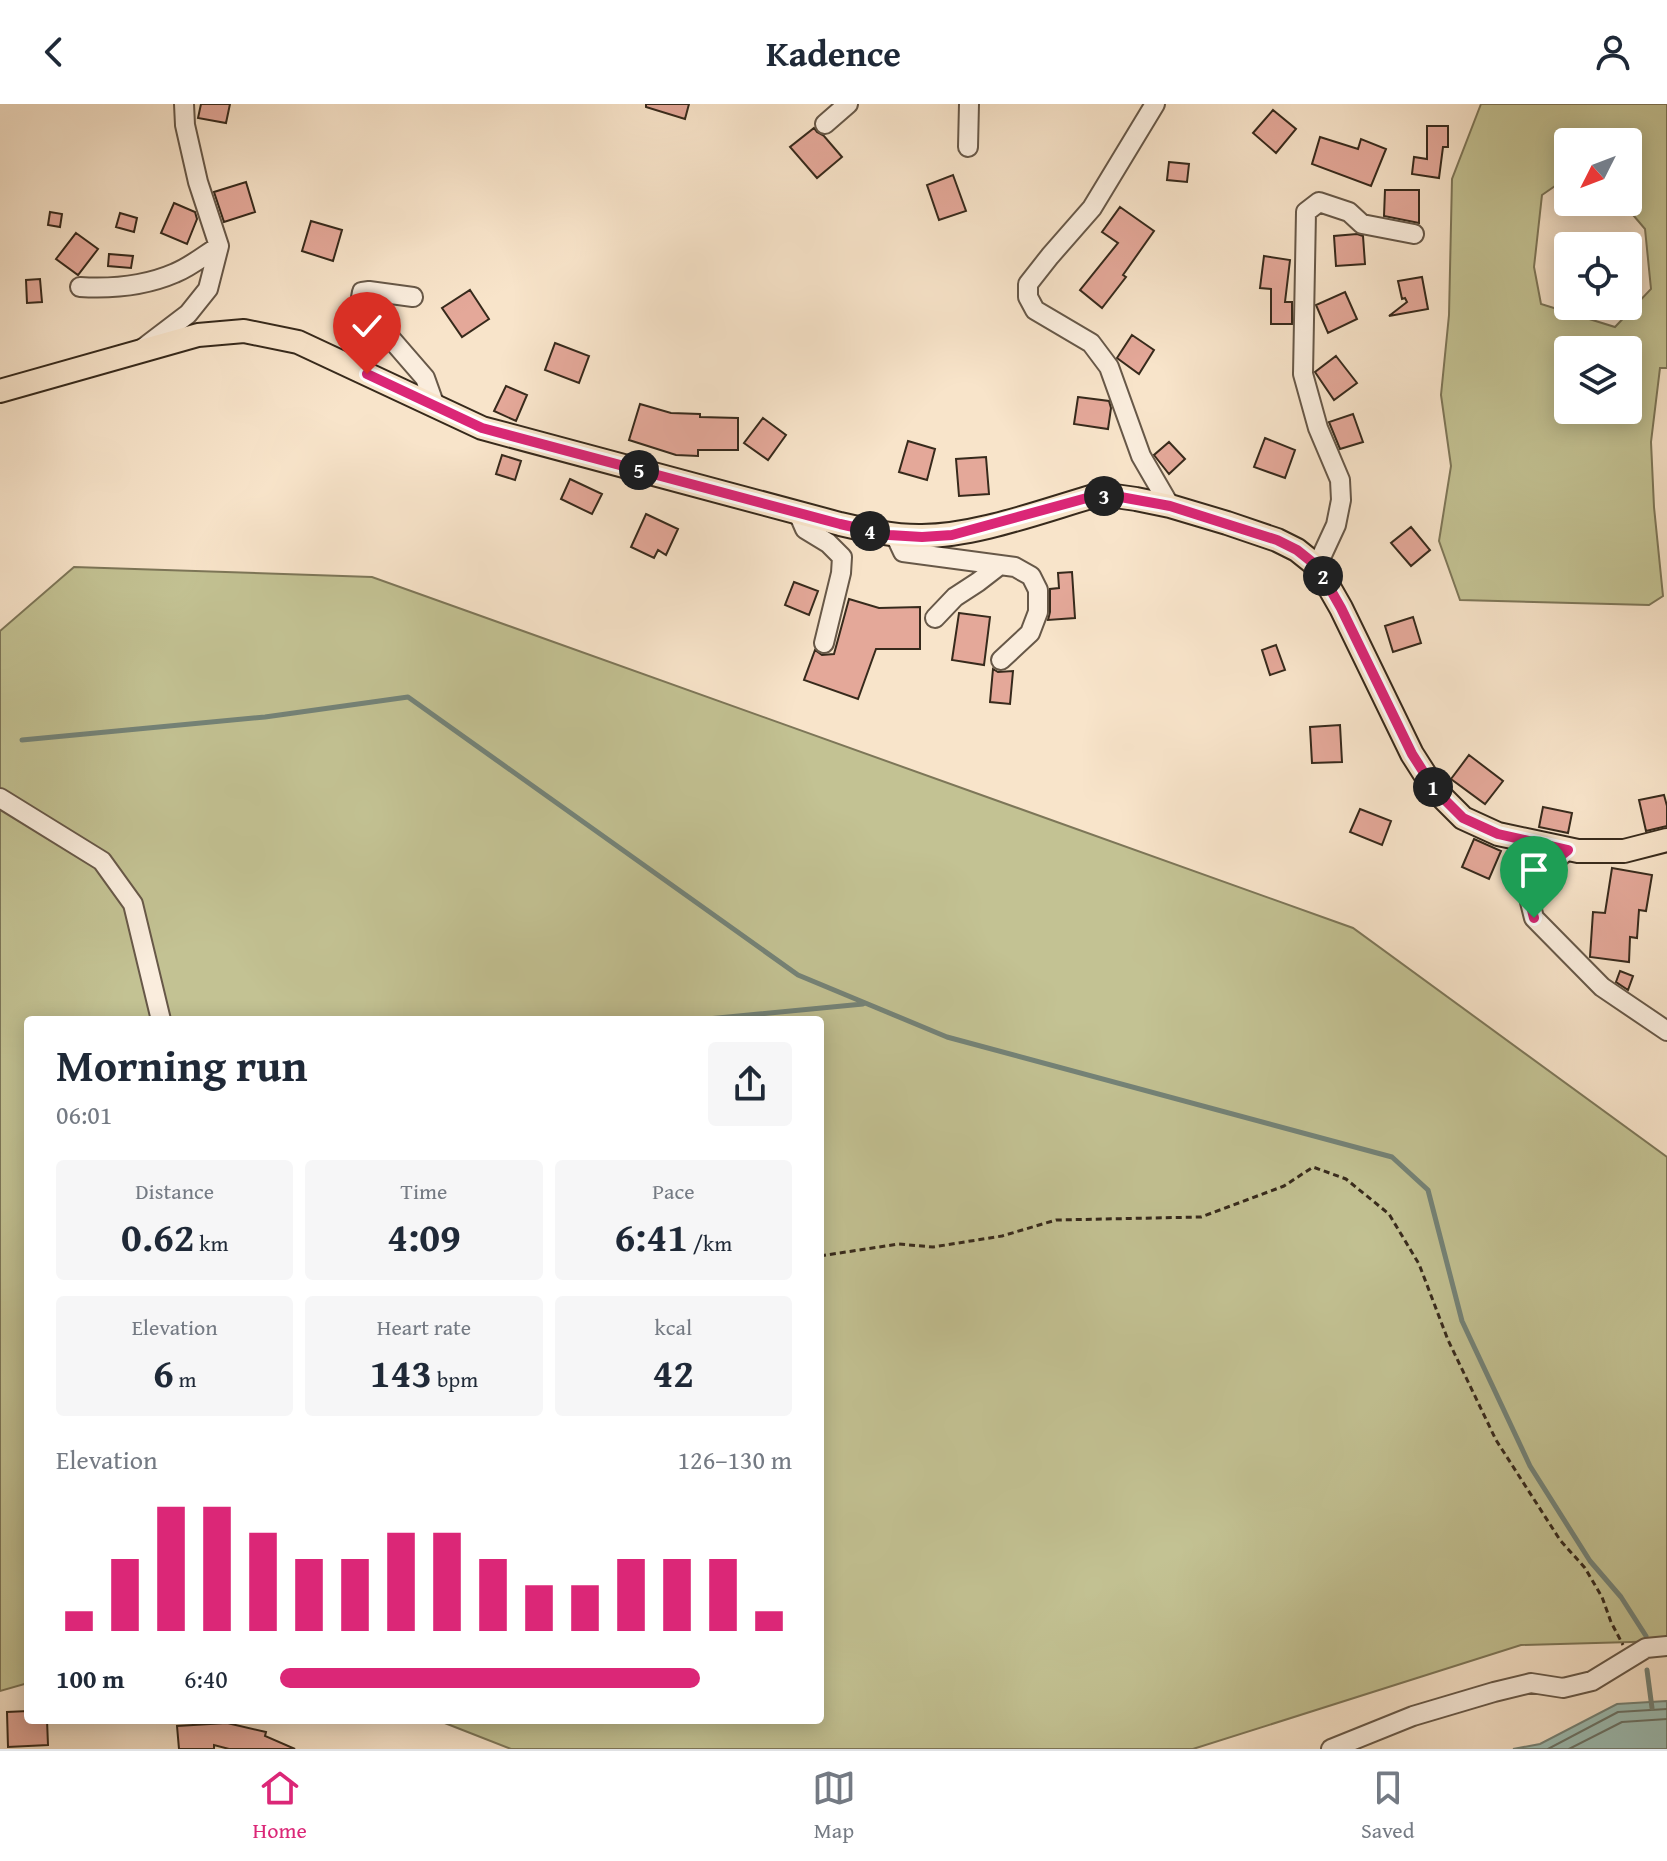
<!DOCTYPE html>
<html lang="en">
<head>
<meta charset="utf-8">
<style>
	body { margin:0; font-family:"Gentium Book Plus",serif; background:#f6f6f7; color:#1f2937; height:100vh; display:flex; flex-direction:column; font-size:30px; white-space:nowrap }
	* { box-sizing:border-box; margin:0 }
	p { font-size:26px; color:#747a83 }
	.icon { flex:none; width:44px; height:44px; fill:none; stroke:currentColor; stroke-width:2; stroke-linecap:round; stroke-linejoin:round }
	.map { position:relative; flex:1; overflow:hidden }
	.drawer { position:absolute; left:24px; top:912px; width:800px; height:708px; display:flex; flex-direction:column; background:#fff; border-radius:8px; box-shadow:0 4px 20px #0003 }
	.drawer>* { flex:none }
	.needle { width:52px; rotate:228deg }
	.buttons { position:absolute; left:1554px; top:24px; display:grid; gap:16px }
	.buttons a { display:grid; place-items:center; width:88px; height:88px; border-radius:8px; background:#fff; box-shadow:0 4px 20px #0003; font-size:40px }
	.pin { position:absolute; display:grid; place-items:center; width:68px; height:68px; color:#fff; margin:-82px -34px; border-radius:50% 50% 50% 0; rotate:-45deg; box-shadow:0 0 8px #0007 }
	.pin .icon { rotate:45deg }
	.km { position:absolute; width:40px; height:40px; margin:-20px; border-radius:50%; background:#222; color:#fff; font-size:22px; line-height:40px; text-align:center }
	.round { display:grid; place-items:center; flex:none; width:84px; height:84px; border-radius:8px; background:#f6f6f7 }
	.summary { display:flex; align-items:center; justify-content:space-between; height:136px; padding:0 32px }
	h1 { font-size:44px; font-weight:600; line-height:60px }
	.stats { display:grid; grid-template-columns:repeat(3,1fr); gap:12px; height:136px; padding:8px 32px }
	.stats div { display:grid; align-content:center; border-radius:8px; background:#f6f6f7; text-align:center }
	.stats b { font-size:40px; font-weight:600 }
	.stats small { font-size:22px; font-weight:400 }
	.stats p { font-size:22px }
	.chart { height:224px; padding:16px 32px }
	.chart p { display:flex; justify-content:space-between }
	.chart svg { width:100%; height:144px; margin-top:8px; stroke:#db2777; stroke-width:6 }
	ul { padding:0 32px; list-style:none; font-size:26px }
	li { display:grid; grid-template-columns:128px 96px 1fr; align-items:center; height:60px }
	li i { height:20px; border-radius:10px; background:#db2777 }
	header { display:flex; justify-content:space-between; align-items:center; height:104px; padding:0 32px; background:#fff; font-size:36px; font-weight:600 }
	.tabs { display:flex; justify-content:space-around; align-items:center; height:112px; border-top:2px solid #e0e1e3; background:#fff; font-size:22px; color:#747a83 }
	.tabs a { display:grid; justify-items:center; gap:4px }
	.tabs .current { color:#db2777 }
	.map>svg:first-child { display:block }
	.green { fill:#c3c293; stroke:#7d7658; stroke-width:2; fill-rule:evenodd }
	.water { fill:#9dbfb6; stroke:#748378; stroke-width:2 }
	.lines { fill:none; stroke-linecap:round; stroke-linejoin:round }
	.shore { stroke:#6a7469; stroke-width:2 }
	.stream { stroke:#748378; stroke-width:5 }
	.building { fill:#e4a899; stroke:#372a1c; stroke-width:2 }
	.minor-casing { stroke:#675848; stroke-width:22 }
	.major-casing { stroke:#372a1c; stroke-width:26 }
	.path { stroke:#372a1c; stroke-width:3; stroke-dasharray:6 4; stroke-linecap:butt }
	.minor { stroke:#faeddd; stroke-width:18 }
	.major { stroke:#f8e4ca; stroke-width:22 }
	.route-casing { stroke:#fff; stroke-width:16 }
	.route { stroke:#db2777; stroke-width:10 }
</style>
</head>
<body>
<header><svg class="icon" aria-label="back" viewBox="0 0 24 24"><path d="M15 5l-7 7 7 7"/></svg>Kadence<svg class="icon" aria-label="person" viewBox="0 0 24 24"><circle cx="12" cy="8" r="4"/><path d="M4 21q1-7 8-7t8 7"/></svg></header>
<div class="map">
<svg width="1667" height="1645" viewBox="0 0 1667 1645">
	<rect width="100%" height="100%" fill="#f8e4ca"/>
	<filter id="stains"><feTurbulence type="fractalNoise" baseFrequency=".0025" numOctaves="4"/><feColorMatrix values="0 0 0 0 .2 0 0 0 0 .09 0 0 0 0 .02 0 0 0 .5 -.17"/></filter>
	<radialGradient id="worn" r=".72"><stop offset=".6" stop-color="#630" stop-opacity="0"/><stop offset="1" stop-color="#630" stop-opacity=".3"/></radialGradient>
	<!-- green -->
	<path class="green" d="M1481 0H1667V264H1660L1651 338 1654 403 1663 492 1649 501 1460 496 1439 437 1451 362 1441 291 1449 211 1452 75ZM1568 38H1628V98H1622L1645 125 1651 185 1615 223 1541 200 1534 163 1542 91 1568 73ZM1568 246H1628V306H1568Z
		M74 463 372 473 1353 824 1667 1053V1537L1521 1541 1193 1645H511L437 1616H820V916H28V1579L0 1587V527Z"/>
	<!-- water -->
	<path class="water" d="M1667 1597V1645H1513L1540 1640 1617 1600Z"/>
	<g class="lines">
		<!-- shore -->
		<path class="shore" d="M1548 1645 1618 1608 1667 1605
			M1569 1645 1622 1618 1667 1615"/>
		<!-- stream -->
		<path class="stream" d="M22 636 265 613 408 593 798 871 947 933 1392 1053 1428 1086 1462 1217 1530 1362 1590 1457 1621 1493 1646 1532
			M697 916 863 900
			M1647 1566 1652 1604"/>
	</g>
	<!-- building -->
	<path class="building" d="M201 0H230L226 19 198 14Z
		M646 0H689L685 15 646 3Z
		M1273 6 1296 25 1276 49 1253 29Z
		M1427 22H1448V43H1443L1439 74 1412 70 1414 53 1427 55Z
		M814 24 817 28 824 32 842 53 817 74 790 43Z
		M1320 33 1358 45 1361 35 1386 45 1371 82 1312 60Z
		M1169 58 1189 60 1187 78 1167 76Z
		M953 71 966 107 939 116 927 81Z
		M246 78 255 108 224 118 214 88Z
		M1385 86H1419V119L1384 112Z
		M174 99 195 108 197 115 187 140 161 129Z
		M1120 103 1154 127 1123 171 1126 173 1102 204 1080 186 1118 139 1102 128Z
		M50 108 62 110 60 123 48 121Z
		M120 109 137 114 134 128 116 123Z
		M311 117 342 126 333 157 302 147Z
		M76 129 98 145 78 171 56 155Z
		M1357 130 1363 132 1365 160 1336 162 1334 132Z
		M109 150 133 152 131 164 108 162Z
		M1264 152 1290 156 1285 198H1292V220H1271V185L1260 184Z
		M1422 173 1428 205 1389 212 1407 198 1405 194 1402 195 1398 177Z
		M40 175 42 198 27 199 26 176Z
		M470 186 489 215 462 233 442 204Z
		M1345 188 1357 215 1328 229 1316 201Z
		M1132 231 1154 246 1139 270 1117 254Z
		M555 239 589 252 579 279 545 266Z
		M1336 252 1357 279 1334 296 1315 268Z
		M506 282 527 291 516 317 494 307Z
		M1078 293 1109 297 1111 304 1108 325 1074 320Z
		M640 300 671 309 700 310V313L738 314V346H698V352L676 351 629 336Z
		M1353 310 1363 338 1340 345 1329 318Z
		M763 314 786 331 768 356 744 339Z
		M1265 334 1295 346 1285 374 1254 363Z
		M908 337 935 345 927 376 899 368Z
		M1169 338 1185 355 1169 370 1154 351Z
		M502 351 521 357 515 376 496 370Z
		M986 353 989 390 959 392 956 355Z
		M570 375 602 390 592 410 561 395Z
		M646 410 678 425 666 451 658 446 654 454 631 443Z
		M1411 423 1430 446 1411 462 1391 439Z
		M1072 468 1075 514 1048 516 1050 508V485L1059 484 1058 469Z
		M794 478 818 487 809 511 785 501Z
		M849 495 879 504 920 503V545H876L858 595 804 576 815 546 822 551 834 550Z
		M959 509 990 513 984 561 952 556Z
		M1413 513 1421 539 1393 548 1385 522Z
		M1276 541 1285 566 1270 571 1262 546Z
		M993 565 998 568 1013 567 1010 600 990 598Z
		M1340 621 1342 658 1312 659 1310 623Z
		M1469 651 1503 677 1485 700 1451 675Z
		M1664 691 1667 702V722L1646 727 1639 696Z
		M1543 703 1572 709 1568 729 1539 723Z
		M1360 705 1391 717 1382 741 1350 728Z
		M1474 735 1501 747 1489 775 1462 763Z
		M1612 764 1652 771 1646 807 1639 806 1637 834 1630 833 1629 858 1590 853 1593 808 1605 809Z
		M1620 867 1633 872 1628 886 1616 878Z
		M28 1607V1616H47L48 1641 8 1643 7 1608Z
		M227 1619 266 1628 265 1632 295 1645H229L214 1641V1645H179L177 1622Z"/>
	<g class="lines">
		<!-- minor casing -->
		<g class="minor-casing">
			<path id="minor" d="M1155 0 1092 104 1050 152 1028 180V193L1035 206 1091 239 1109 263 1141 352 1170 402
				M825 20 848 0
				M968 43 969 0
				M80 183C113 185 145 182 175 169 190 163 205 151 219 142
				M413 193 369 187 362 188 360 199 425 274 435 302
				M142 245 188 210 208 185 219 142 198 78 185 21 184 0
				M798 409 805 425 828 439 842 453 841 469 824 539
				M895 431 903 448 1015 463 1031 472 1038 486V508L1030 529 1001 556
				M1317 462 1336 421 1341 396 1340 376 1318 324 1303 270 1306 108 1319 98 1349 108 1362 120 1414 130
				M935 514 955 493 978 478 1000 461
				M0 694 102 757 133 800 161 916
				M1568 746 1535 772 1529 794 1534 814 1602 883 1667 927
				M1331 1645 1413 1612 1494 1588 1531 1579 1563 1584 1592 1577 1646 1544 1667 1542"/>
		</g>
		<!-- major casing -->
		<g class="major-casing">
			<path id="major" d="M0 287 198 231 244 227 298 238 482 324 840 420C866 426 892 432 919 432 973 433 1042 407 1094 392H1115L1136 395 1170 402 1227 419 1277 436 1297 446 1317 462 1341 504 1412 650 1435 686 1463 714 1498 730 1578 747H1624L1667 736"/>
		</g>
		<!-- path -->
		<path class="path" d="M26 1005 28 1007
			M820 1152 899 1140 933 1143 1002 1132 1056 1116 1201 1113 1284 1082 1313 1063 1346 1075 1389 1110 1419 1160 1448 1236 1496 1336 1560 1436 1585 1464 1602 1493 1611 1518 1623 1541"/>
		<!-- minor -->
		<use href="#minor" class="minor"/>
		<!-- major -->
		<use href="#major" class="major"/>
	</g>
	<g class="lines">
		<!-- route casing -->
		<g class="route-casing">
			<path id="route" d="M367 270 482 324 840 420 889 431 922 433 952 431 1094 392H1115L1170 402 1277 436 1297 446 1317 462 1341 504 1412 650 1435 686 1463 714 1498 730 1568 746 1535 772 1529 794 1534 814"/>
		</g>
		<!-- route -->
		<use href="#route" class="route"/>
	</g>
	<rect width="100%" height="100%" filter="url(#stains)"/>
	<rect width="100%" height="100%" fill="url(#worn)"/>
</svg>
<div class="buttons">
<a><svg class="needle" viewBox="-14 -14 28 28"><path d="M0-13l5 13h-10z" fill="#e53935"/><path d="M0 13l5-13h-10z" fill="#747a83"/></svg></a>
<a><svg class="icon" aria-label="locate" viewBox="0 0 24 24"><circle cx="12" cy="12" r="6"/><path d="M12 2v4M12 18v4M2 12h4M18 12h4"/></svg></a>
<a><svg class="icon" aria-label="layers" viewBox="0 0 24 24"><path d="M12 4l9 5-9 5-9-5zM3 14l9 5 9-5"/></svg></a>
</div>
<div class="pin" style="left:1534px;top:814px;background:#1e9e55"><svg class="icon" aria-label="arrive" viewBox="0 0 24 24"><path d="M6 21V4h12l-3 4 3 4H6"/></svg></div>
<div class="pin" style="left:367px;top:270px;background:#d93025"><svg class="icon" aria-label="check" viewBox="0 0 24 24"><path d="M5 12l5 5 9-10"/></svg></div>
<b class="km" style="left:1433px;top:683px">1</b>
<b class="km" style="left:1323px;top:472px">2</b>
<b class="km" style="left:1104px;top:392px">3</b>
<b class="km" style="left:870px;top:427px">4</b>
<b class="km" style="left:639px;top:366px">5</b>
<section class="drawer">
<div class="summary"><div><h1>Morning run</h1><p>06:01</p></div><a class="round"><svg class="icon" aria-label="share" viewBox="0 0 24 24"><path d="M12 15V3M7 8l5-5 5 5M5 13v7h14v-7"/></svg></a></div>
<div class="stats">
<div><p>Distance</p><b>0.62<small> km</small></b></div>
<div><p>Time</p><b>4:09</b></div>
<div><p>Pace</p><b>6:41<small> /km</small></b></div>
</div>
<div class="stats">
<div><p>Elevation</p><b>6<small> m</small></b></div>
<div><p>Heart rate</p><b>143<small> bpm</small></b></div>
<div><p>kcal</p><b>42</b></div>
</div>
<div class="chart"><p><span>Elevation</span>126–130 m</p>
<svg viewBox="0 0 160 44" preserveAspectRatio="none"><path d="M5 44V38M15 44V22M25 44V6M35 44V6M45 44V14M55 44V22M65 44V22M75 44V14M85 44V14M95 44V22M105 44V30M115 44V30M125 44V22M135 44V22M145 44V22M155 44V38"/></svg>
</div>
<ul>
<li><b>100 m</b>6:40<i style="width:82%"></i></li>
</ul>
</section>
</div>
<nav class="tabs">
<a class="current"><svg class="icon" aria-label="home" viewBox="0 0 24 24"><path d="M3 11l9-7 9 7M6 9v11h12V9"/></svg>Home</a>
<a><svg class="icon" aria-label="map" viewBox="0 0 24 24"><path d="M3 6l6-2 6 2 6-2v14l-6 2-6-2-6 2zM9 4v14M15 6v14"/></svg>Map</a>
<a><svg class="icon" aria-label="saved" viewBox="0 0 24 24"><path d="M7 4h10v16l-5-4-5 4z"/></svg>Saved</a>
</nav>
</body>
</html>
